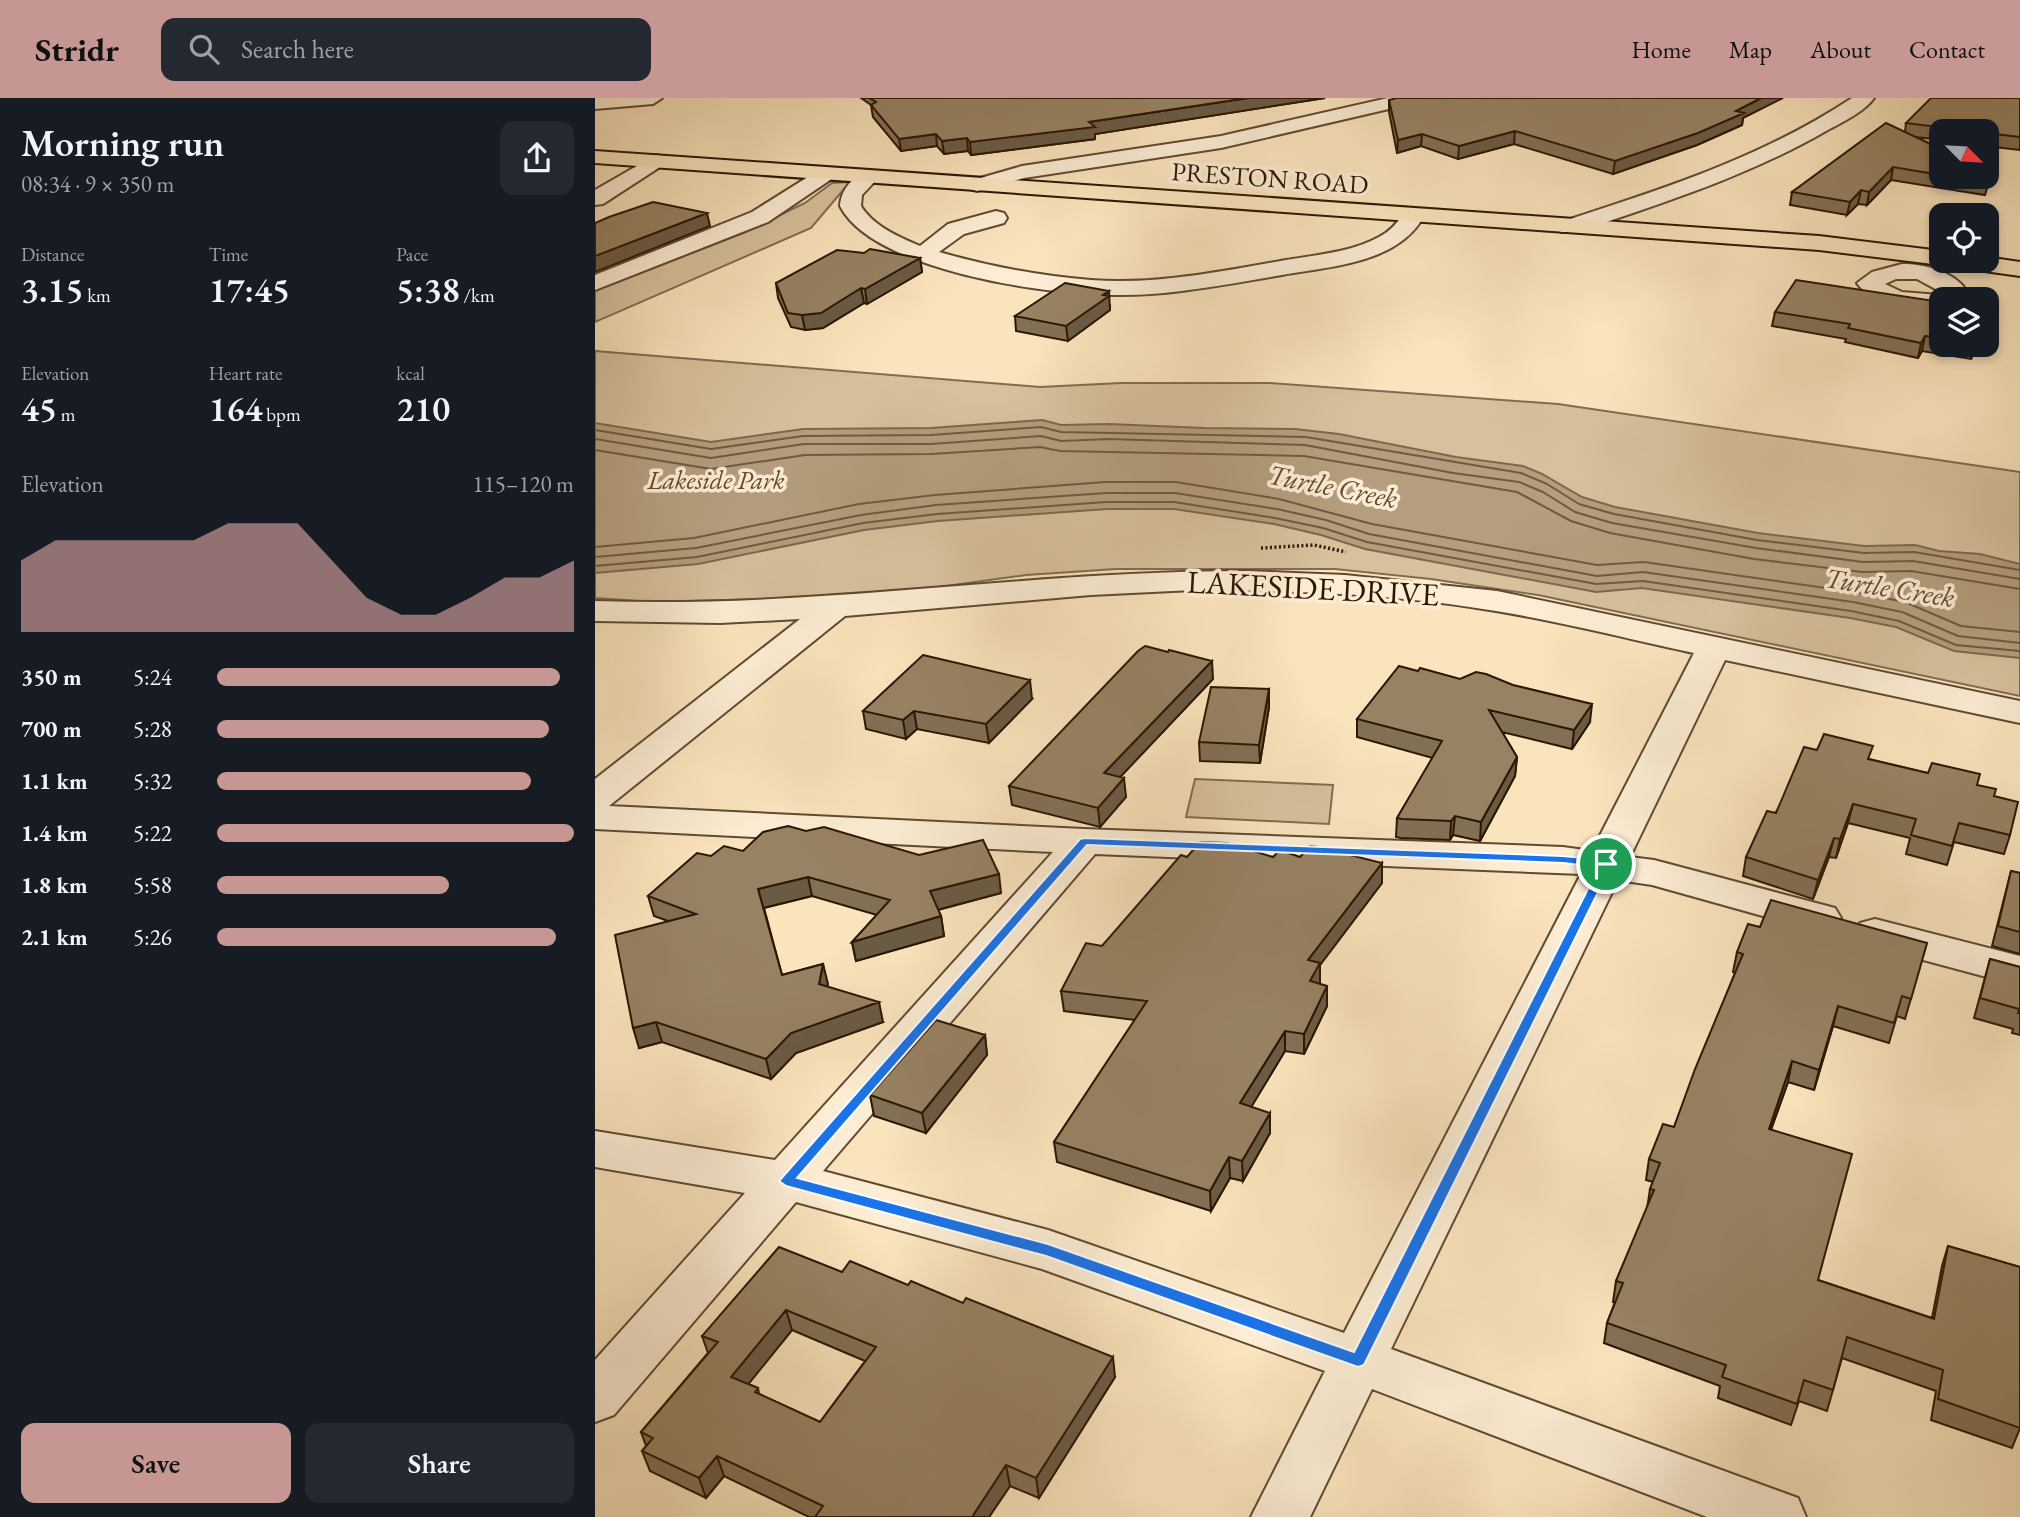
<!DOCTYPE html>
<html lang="en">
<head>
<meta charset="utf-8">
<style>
	body { margin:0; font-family:"EB Garamond",serif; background:#242831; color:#f1f3f6; height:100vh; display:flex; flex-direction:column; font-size:26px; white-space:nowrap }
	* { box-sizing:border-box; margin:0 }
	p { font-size:23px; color:#9ea1a6 }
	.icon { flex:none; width:38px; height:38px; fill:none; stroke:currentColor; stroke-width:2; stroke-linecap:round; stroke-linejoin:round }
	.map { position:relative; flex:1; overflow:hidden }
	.side { display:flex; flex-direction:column; background:#171b24; width:595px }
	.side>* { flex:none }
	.needle { width:46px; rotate:114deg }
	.buttons { position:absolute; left:1334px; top:21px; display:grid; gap:14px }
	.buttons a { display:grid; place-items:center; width:70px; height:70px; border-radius:14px; background:#171b24; box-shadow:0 4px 10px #0003; font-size:35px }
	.pin { position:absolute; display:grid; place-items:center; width:60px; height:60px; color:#fff; margin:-30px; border:4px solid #fff; border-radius:50%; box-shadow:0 2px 7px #0007 }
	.round { display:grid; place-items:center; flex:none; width:74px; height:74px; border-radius:14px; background:#242831 }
	.summary { display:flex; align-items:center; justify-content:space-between; height:119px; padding:0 21px }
	h1 { font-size:38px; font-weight:600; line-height:52px }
	.stats { display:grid; grid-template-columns:repeat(3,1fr); gap:10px; height:119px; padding:7px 21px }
	.stats div { display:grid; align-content:center }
	.stats b { font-size:35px; font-weight:600 }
	.stats small { font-size:19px; font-weight:400 }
	.stats p { font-size:19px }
	.chart { height:196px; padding:14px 21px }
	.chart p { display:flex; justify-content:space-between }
	.chart svg { width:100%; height:126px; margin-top:7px; fill:#c59692; opacity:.7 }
	.action { display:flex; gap:14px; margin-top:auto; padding:14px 21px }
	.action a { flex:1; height:80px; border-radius:14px; background:#c59692; color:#111; font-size:28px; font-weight:600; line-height:80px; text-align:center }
	.action a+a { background:#242831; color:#f1f3f6 }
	ul { padding:0 21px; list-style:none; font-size:23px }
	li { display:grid; grid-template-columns:112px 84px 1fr; align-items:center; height:52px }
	li i { height:18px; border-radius:9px; background:#c59692 }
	header { display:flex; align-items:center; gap:42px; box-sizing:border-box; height:98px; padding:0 35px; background:#c59692; color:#111 }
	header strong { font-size:33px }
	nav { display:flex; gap:38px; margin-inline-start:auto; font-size:24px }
	.search { width:490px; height:63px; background:#242831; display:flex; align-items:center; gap:18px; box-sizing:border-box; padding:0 24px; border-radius:14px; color:#9ea1a6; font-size:26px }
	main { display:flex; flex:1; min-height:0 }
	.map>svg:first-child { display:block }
	.green { fill:#d7c19d; stroke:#816c50; stroke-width:2 }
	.water { fill:#b49e7d; stroke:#7d684c; stroke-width:2 }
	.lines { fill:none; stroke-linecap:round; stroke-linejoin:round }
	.shore { stroke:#705a40; stroke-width:2 }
	.minor-casing { stroke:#5f4a31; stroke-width:4 }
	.major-casing { stroke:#2b1702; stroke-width:4 }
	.path { stroke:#2b1702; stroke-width:3.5; stroke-dasharray:2 2.5; stroke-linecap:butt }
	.minor { fill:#fcedd4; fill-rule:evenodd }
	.major { fill:#fae4bd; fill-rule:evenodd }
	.wall { fill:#827055; stroke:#2b1702; stroke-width:2; fill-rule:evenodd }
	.shaded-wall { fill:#6a5b45; stroke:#2b1702; stroke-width:2 }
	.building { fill:#978263; stroke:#2b1702; stroke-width:2; fill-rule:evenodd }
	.route { fill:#1a73e8; stroke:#fff; stroke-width:2; fill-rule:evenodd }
	.labels { text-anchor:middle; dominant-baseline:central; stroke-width:7; stroke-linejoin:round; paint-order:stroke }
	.far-street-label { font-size:26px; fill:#2b1702; stroke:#fcedd4 }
	.far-park-label { font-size:26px; font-style:italic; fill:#5f4a30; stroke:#fcedd4 }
	.far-water-label { font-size:28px; font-style:italic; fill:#624d33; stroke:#fcedd4 }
	.street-label { font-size:32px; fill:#2b1702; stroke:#fcedd4 }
</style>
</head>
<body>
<header>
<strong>Stridr</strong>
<div class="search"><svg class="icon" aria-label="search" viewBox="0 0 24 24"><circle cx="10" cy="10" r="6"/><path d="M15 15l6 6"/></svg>Search here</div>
<nav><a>Home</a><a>Map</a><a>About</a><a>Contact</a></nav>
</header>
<main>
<section class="side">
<div class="summary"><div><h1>Morning run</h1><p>08:34 · 9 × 350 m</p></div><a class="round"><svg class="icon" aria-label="share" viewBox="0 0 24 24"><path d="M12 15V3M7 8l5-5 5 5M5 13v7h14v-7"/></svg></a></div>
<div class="stats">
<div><p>Distance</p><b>3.15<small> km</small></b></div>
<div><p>Time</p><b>17:45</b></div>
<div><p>Pace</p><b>5:38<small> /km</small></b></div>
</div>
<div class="stats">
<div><p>Elevation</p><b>45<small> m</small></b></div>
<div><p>Heart rate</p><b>164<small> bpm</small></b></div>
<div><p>kcal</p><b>210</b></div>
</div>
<div class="chart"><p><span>Elevation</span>115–120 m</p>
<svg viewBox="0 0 160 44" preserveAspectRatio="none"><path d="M0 44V19L10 12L20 12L30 12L40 12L50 12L60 6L70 6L80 6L90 19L100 32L110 38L120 38L130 32L140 25L150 25L160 19V44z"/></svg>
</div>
<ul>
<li><b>350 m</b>5:24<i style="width:96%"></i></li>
<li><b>700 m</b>5:28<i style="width:93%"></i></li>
<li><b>1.1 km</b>5:32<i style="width:88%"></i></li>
<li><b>1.4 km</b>5:22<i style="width:100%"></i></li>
<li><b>1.8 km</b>5:58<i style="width:65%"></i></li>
<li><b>2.1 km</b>5:26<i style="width:95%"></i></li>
</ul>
<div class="action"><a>Save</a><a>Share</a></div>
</section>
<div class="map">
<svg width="1425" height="1419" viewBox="0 0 1425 1419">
	<rect width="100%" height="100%" fill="#fae4bd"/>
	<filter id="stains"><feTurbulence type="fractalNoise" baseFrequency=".00286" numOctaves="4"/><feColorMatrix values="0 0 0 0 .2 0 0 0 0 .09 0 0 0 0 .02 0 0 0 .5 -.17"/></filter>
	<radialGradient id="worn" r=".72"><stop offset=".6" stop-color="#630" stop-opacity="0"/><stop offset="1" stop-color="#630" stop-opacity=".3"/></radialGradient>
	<!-- green -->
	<path class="green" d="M255 84 216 130 0 224V193L148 135 210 105 237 85Z
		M0 253 445 289 526 285H674L963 306 1425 374V598L943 497 836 481 740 471H521L431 477 330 491 206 500 58 504 0 500Z
		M600 681 738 687 734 726 591 719Z"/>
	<!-- water -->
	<path class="water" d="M447 322 466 327 514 326 609 330 700 331 744 336 861 359 928 368 947 376 987 399 1020 409 1163 435 1269 448 1320 447 1344 453 1385 456 1425 466V560L1359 553 1301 529 1255 520 1047 490 1001 494 770 451 726 437 679 426 579 411H512L343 423 269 432 103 466 0 475V325L116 344 208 331 336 330Z"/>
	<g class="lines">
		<!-- shore -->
		<path class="shore" d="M0 332 116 351 208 338 336 337 446 329 466 334 711 339 926 375 952 386 984 406 1019 416 1162 442 1269 455 1319 454 1425 472
			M0 341 116 360 209 346H336L446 338 466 343 514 341 710 347 858 375 924 384 948 394 980 414 1017 425 1161 450 1268 464 1318 463 1425 481
			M0 352 116 371 210 357 336 356 445 349 465 353 709 358 922 394 976 423 1015 435 1159 461 1267 474 1316 473 1425 491
			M0 449 99 440 264 406 340 397 510 384H581L684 401 777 426 1002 467 1049 464 1259 494 1310 504 1366 528 1425 534
			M0 459 101 450 266 417 341 407 511 395H580L682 411 731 422 774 436 1002 478 1048 474 1258 504 1307 514 1363 538 1425 545
			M0 468 102 459 268 425 342 416 511 404H579L680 420 728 430 772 444 1001 486 1048 483 1256 513 1304 523 1361 547 1425 553"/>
		<!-- minor casing -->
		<g class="minor-casing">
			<path id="minor" d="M0 0H67L58 6 0 11Z
				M793 0H826L824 4 626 50 429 80 382 93 375 91 372 87 375 83 427 68 626 38Z
				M1257 0H1279C1269 14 1246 25 1231 33 1153 78 1067 105 982 134H966L963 129 966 124C1068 91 1168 59 1257 0Z
				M61 57 68 59 71 63 68 67 8 106 0 107V92Z
				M231 70 238 72 241 76 238 80 173 124 0 192V177L157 114 224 72Z
				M274 73 281 75 284 79 267 97 266 108C278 128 304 139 325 148L353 126 401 113 409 115 412 120 409 125 369 136 344 154C393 168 445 178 496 182 561 187 627 173 691 162 722 157 757 154 784 139 796 133 803 124 810 113H826L829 118C802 166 736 168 687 177 632 186 575 198 519 197 451 197 278 172 245 108 246 92 258 77 274 73Z
				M1307 166C1330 166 1358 173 1372 193L1366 201H1346V211C1318 211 1280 211 1262 185L1277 174ZM1301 181H1322L1346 194 1344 197 1307 194 1290 186Z
				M649 473 750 477 902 493 1425 603V625L1130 562 1035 759 1059 762 1240 810 1246 820 1240 830 1225 834 1057 787 1023 782 796 1251 1203 1400 1211 1419H1112L777 1291 715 1419H656L730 1273 447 1171 201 1104 19 1317 0 1324V1262L150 1095 0 1069V1033L180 1062 458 754 0 731V681L205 521 125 525 0 523V503C217 511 432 473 649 473ZM598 492C699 492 801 496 901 513 968 524 1034 541 1099 555L997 753 968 749 489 731 14 708 250 518 496 497ZM500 756 986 776 749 1235 453 1132 228 1073Z
				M1280 821 1425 858V888L1265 845 1259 835 1265 825Z"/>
		</g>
		<!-- major casing -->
		<g class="major-casing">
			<path id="major" d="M0 53 1224 138 1346 153V163H1356L1346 167 1224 152 0 65Z
				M1391 159 1425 164V178L1368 170 1360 168 1356 163H1391Z"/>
		</g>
		<!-- path -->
		<path class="path" d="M666 450 719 447 751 454"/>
		<!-- minor -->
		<use href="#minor" class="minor"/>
		<!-- major -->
		<use href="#major" class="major"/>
	</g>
	<!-- wall -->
	<path class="wall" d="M266 0H730L500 36V41L376 57 373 53 349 56 342 48 306 53 278 19 276 7Z
		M1425 0V52L1391 48V33H1346V42L1321 39 1346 51V79H1391V72L1393 87 1390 97 1296 82 1272 107 1263 106 1252 117 1195 107 1197 94 1310 34 1311 25Z
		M794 2 1148 20 1147 27 1102 47 1018 76 919 46 863 61 826 48 802 55 794 14Z
		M325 160 327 174 272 206 269 205 228 230 210 232 196 229 183 200 181 185Z
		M1346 204V247H1382L1376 261 1327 253 1323 260 1250 244 1251 241 1177 228 1180 214Z
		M515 207V212L473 243 421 233 420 218Z
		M618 581 525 679 531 699 505 729 417 707 414 688Z
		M865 581 995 624 977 651 907 634 922 659 920 678 885 743 858 737 855 742 806 740 801 739 802 720 838 660 762 639V621Z
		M674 591V609L665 665 605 663 604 644Z
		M437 601 394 645 322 631 311 641 271 631 268 613Z
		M1222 652 1274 661 1382 687 1399 698 1415 737 1409 756 1359 744 1352 767 1311 756 1315 740 1253 725 1241 760 1234 759 1218 801 1148 778 1151 759Z
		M148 753 406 795 343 812 346 818 349 838 261 863 257 844 282 817 217 798 169 810 187 877 228 866 232 888 288 924 201 955 176 981 67 944 44 950 73 823 59 818 53 798 116 758Z
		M592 759H678L787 765V785L725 867 724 886 732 908 709 956 690 953 656 1009 675 1035 648 1083 635 1080 616 1113 462 1064 459 1044 540 922 469 913 466 893 507 848Z
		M1416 773 1425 775V856L1397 848Z
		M1165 829 1332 845 1310 921 1302 918 1294 945 1238 928 1219 992 1193 984 1176 1032 1223 1182 1337 1220 1347 1168 1353 1148 1425 1169V1330L1417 1350 1336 1322 1341 1293 1247 1260 1232 1313 1204 1303 1196 1327 1123 1300 1125 1288 1009 1245 1012 1225 1020 1204H1018L1021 1183 1052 1111 1055 1091 1058 1084 1051 1082 1054 1061 1079 1029 1140 875 1138 874 1142 854Z
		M1395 861 1425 869V937L1417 935 1418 931 1379 920Z
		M390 937 392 957 331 1035 279 1018 275 997Z
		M247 1174 520 1279 444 1400 415 1388 394 1419H214L129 1378 111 1400 55 1373 47 1353 51 1348 46 1334 113 1255 107 1238ZM197 1232 270 1263 225 1324 164 1296 163 1290 153 1286Z"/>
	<!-- shaded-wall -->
	<path class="shaded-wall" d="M653 0H730L500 36V41L376 57 375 44 494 24Z
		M1166 0H1188L1148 20 1147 27 1102 47 1018 76 1020 63 1141 13Z
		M920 33 919 46 863 61 864 48Z
		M341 36 342 48 306 53 304 41Z
		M827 36 826 48 802 55 803 42Z
		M372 40 373 53 349 56 347 43Z
		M1298 69 1296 82 1272 107 1274 94Z
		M1266 92 1263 106 1252 117 1255 104Z
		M112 115 115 128 0 174V158Z
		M325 160 327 174 272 206 270 191Z
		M266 190 269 205 228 230 210 232 207 217Z
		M514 193 515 212 473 243 471 228Z
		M1330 238 1327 253 1323 260 1326 245Z
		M1379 247H1382L1376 261Z
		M617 563 618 581 511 694 509 675Z
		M435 582 437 601 394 645 391 626Z
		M674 591V609L665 665 664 647Z
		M997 606 995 624 977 651 979 632Z
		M319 613 322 631 311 641 308 622Z
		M922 659 920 678 885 743 886 724Z
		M529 680 531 699 505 729 503 710Z
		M1258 706 1253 725 1241 760 1245 741Z
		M860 718 858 737 855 742 856 723Z
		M1239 740 1234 759 1218 801 1223 782Z
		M787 765V785L725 867V885L715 903 713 862Z
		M404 776 406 795 338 813 335 793Z
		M213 779 217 798 168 810 163 791Z
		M346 818 349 838 261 863 257 844Z
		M228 866 233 886 228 905 224 886Z
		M732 888V908L709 956V936Z
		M284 904 288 924 201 955 176 981 171 961 196 935Z
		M1243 908 1238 928 1219 992 1224 972Z
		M61 924 67 944 44 950 38 930Z
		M690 933V953L646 1026 645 1005Z
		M390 937 392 957 331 1035 327 1015Z
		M1197 963 1193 984 1169 1051 1174 1031Z
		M675 1015V1035L648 1083 647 1063Z
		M634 1059 635 1080 616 1113 615 1093Z
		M191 1212 197 1232 143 1299 136 1279Z
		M518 1259 520 1279 444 1400 441 1380Z
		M122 1358 129 1378 111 1400 104 1380Z
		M411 1367 415 1388 394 1419H377Z"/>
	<!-- building -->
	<path class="building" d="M278 0H653L494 24 500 29 375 44 372 40 347 43 341 36 304 41 276 7 281 4 276 1Z
		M802 0H1166L1141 13 1149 15 1103 35 1020 63 920 33 864 48 827 36 803 42 794 2Z
		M1336 0H1425V39L1391 35V33H1375L1311 25Z
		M1291 25 1346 51V77L1298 69 1274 94 1266 92 1255 104 1197 94Z
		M1391 72 1396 74 1393 84 1360 79H1391Z
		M58 104 112 115 0 158V125L14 119Z
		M275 151 325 160 270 191 266 190 226 215 207 217 193 215 181 185 242 152 269 155Z
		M1201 182 1346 204V240L1330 238 1326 245 1253 230 1255 226 1180 214Z
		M470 185 514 193 508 197 514 198 471 228 420 218Z
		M550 548 573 554 574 552 617 563 509 675 529 680 503 710 414 688 543 553Z
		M328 557 435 582 391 626 319 613 308 622 268 613Z
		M804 568 823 573 825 570 865 581 881 574 891 576 918 587 997 606 979 632 894 612 922 659 886 724 860 718 856 723 807 721 802 720 847 643 762 621Z
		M616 589 674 591 664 647 604 644Z
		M1229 636 1278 648 1273 661 1333 675 1337 665 1385 676 1382 687 1401 691 1399 698 1423 704 1415 737 1364 725 1357 748 1316 737 1321 721 1258 706 1245 741 1239 740 1223 782 1151 759 1172 713 1181 715 1209 649 1222 652Z
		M193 728 211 733 229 729 324 757 388 742 404 776 335 793 346 818 257 844 295 802 213 779 163 791 187 877 228 866 224 886 284 904 196 935 171 961 61 924 38 930 20 837 101 816 53 798 102 755 116 758 129 748 148 753 168 734Z
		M605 744 632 745 678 759 685 752 705 759 715 748 723 749 787 765 713 862 725 865 715 883 732 888 709 936 690 933 645 1005 675 1015 647 1063 634 1059 615 1093 459 1044 552 903 466 893 491 845 507 848 586 757 592 759Z
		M1416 773 1425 775V834L1403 828Z
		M1176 802 1332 845 1316 901 1307 898 1299 925 1243 908 1224 972 1197 963 1174 1031 1257 1056 1223 1182 1339 1221 1353 1148 1425 1169V1330L1343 1301 1348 1272 1252 1239 1238 1292 1209 1282 1202 1306 1127 1279 1131 1267 1012 1225 1028 1185 1021 1183 1059 1092 1055 1091 1065 1065 1054 1061 1068 1026 1079 1029 1100 971 1148 856 1142 854 1153 826 1165 829Z
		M1395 861 1425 869V915H1423L1424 911 1385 900Z
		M341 922 390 937 327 1015 275 997Z
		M184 1149 247 1174 255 1163 313 1187 316 1183 368 1205 371 1200 518 1259 441 1380 411 1367 377 1419H220L228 1408 122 1358 104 1380 47 1353 58 1340 46 1334 123 1244 107 1238ZM191 1212 281 1249 225 1324 160 1294 163 1290 136 1279Z"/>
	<!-- route -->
	<path class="route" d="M489 740 968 758 1011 762 1017 766 769 1267 763 1269 451 1158 191 1088 184 1083 485 741ZM492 747 968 765 1004 769 759 1254 453 1146 202 1080Z"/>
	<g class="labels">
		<!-- far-street labels -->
		<g class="far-street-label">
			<text transform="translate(675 80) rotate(4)">PRESTON ROAD</text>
		</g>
		<!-- far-park labels -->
		<g class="far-park-label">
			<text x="121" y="382">Lakeside Park</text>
		</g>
		<!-- far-water labels -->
		<g class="far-water-label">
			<text transform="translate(738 388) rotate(11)">Turtle Creek</text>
			<text transform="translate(1295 489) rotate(9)">Turtle Creek</text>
		</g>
		<!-- street labels -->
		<g class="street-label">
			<text transform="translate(718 490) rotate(3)">LAKESIDE DRIVE</text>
		</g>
	</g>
	<rect width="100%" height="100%" filter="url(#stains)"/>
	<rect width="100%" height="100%" fill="url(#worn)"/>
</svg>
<div class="buttons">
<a><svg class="needle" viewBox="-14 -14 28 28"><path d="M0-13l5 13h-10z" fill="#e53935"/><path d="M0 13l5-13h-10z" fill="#9ea1a6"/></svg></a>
<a><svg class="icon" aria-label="locate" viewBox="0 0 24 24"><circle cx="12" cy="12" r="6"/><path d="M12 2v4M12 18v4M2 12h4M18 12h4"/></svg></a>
<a><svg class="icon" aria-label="layers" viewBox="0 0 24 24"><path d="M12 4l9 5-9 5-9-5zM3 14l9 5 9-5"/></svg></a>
</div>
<div class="pin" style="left:1011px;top:766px;background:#1e9e55"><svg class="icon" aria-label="arrive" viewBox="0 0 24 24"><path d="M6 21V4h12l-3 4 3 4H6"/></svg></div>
</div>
</main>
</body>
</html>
